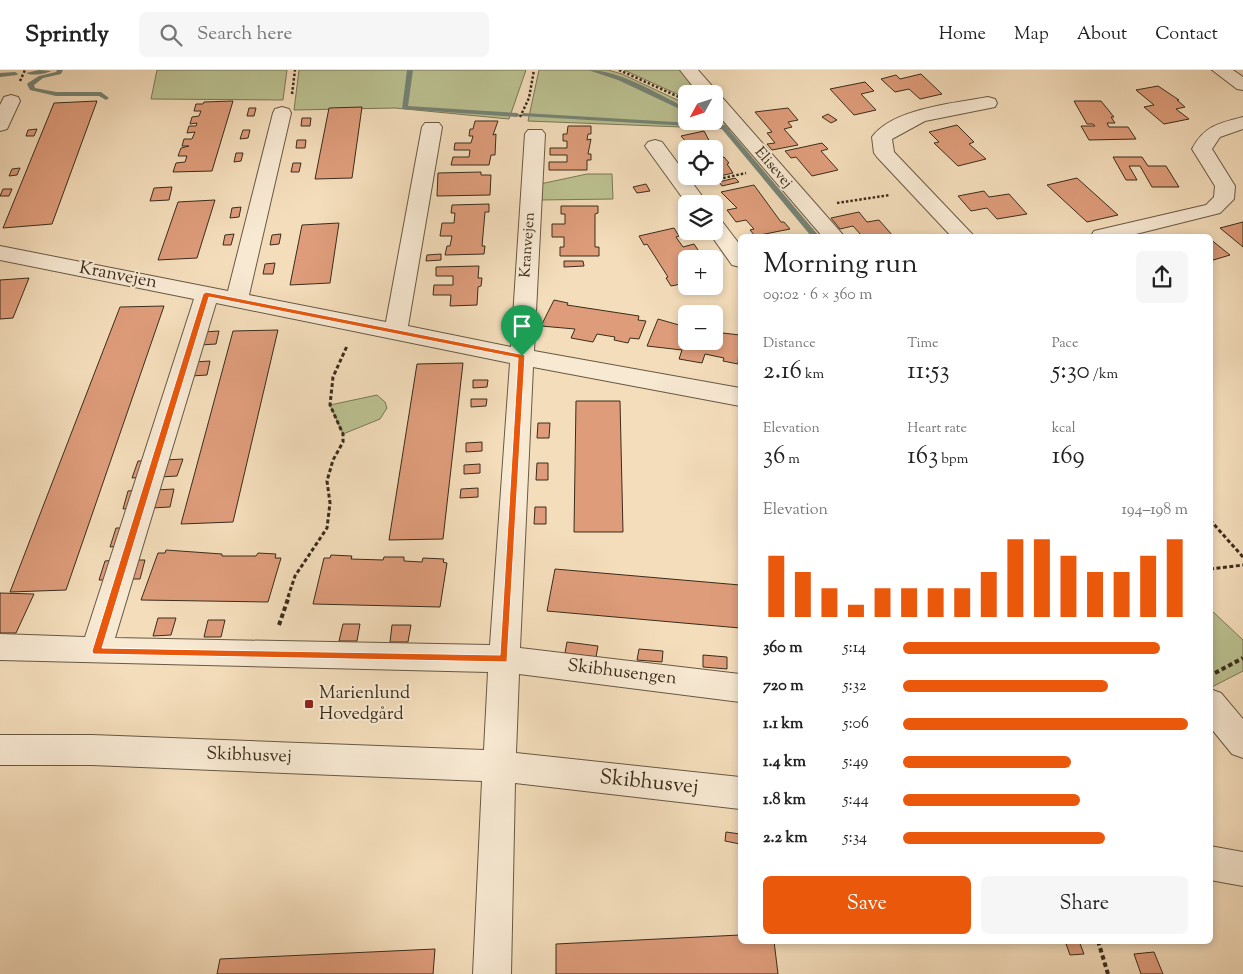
<!DOCTYPE html>
<html lang="en">
<head>
<meta charset="utf-8">
<style>
	body { margin:0; font-family:"Sorts Mill Goudy",serif; background:#f6f6f6; color:#222; height:100vh; display:flex; flex-direction:column; font-size:19px; white-space:nowrap }
	* { box-sizing:border-box; margin:0 }
	p { font-size:16px; color:#767676 }
	.icon { flex:none; width:28px; height:28px; fill:none; stroke:currentColor; stroke-width:2; stroke-linecap:round; stroke-linejoin:round }
	.map { position:relative; flex:1; overflow:hidden }
	.drawer { position:absolute; left:738px; top:164px; width:475px; height:710px; display:flex; flex-direction:column; background:#fff; border-radius:8px; box-shadow:0 2px 8px #0003 }
	.drawer>* { flex:none }
	.needle { width:32px; rotate:230deg }
	.buttons { position:absolute; left:678px; top:15px; display:grid; gap:10px }
	.buttons a { display:grid; place-items:center; width:45px; height:45px; border-radius:8px; background:#fff; box-shadow:0 2px 8px #0003; font-size:25px }
	.pin { position:absolute; display:grid; place-items:center; width:42px; height:42px; color:#fff; margin:-51px -21px; border-radius:50% 50% 50% 0; rotate:-45deg; box-shadow:0 0 5px #0007 }
	.pin .icon { rotate:45deg }
	.round { display:grid; place-items:center; flex:none; width:52px; height:52px; border-radius:8px; background:#f6f6f6 }
	.headline { display:flex; align-items:center; justify-content:space-between; height:85px; padding:0 25px }
	h1 { font-size:28px; font-weight:600; line-height:38px }
	.metrics { display:grid; grid-template-columns:repeat(3,1fr); gap:8px; height:85px; padding:5px 25px }
	.metrics div { display:grid; align-content:center }
	.metrics b { font-size:25px; font-weight:600 }
	.metrics small { font-size:14px; font-weight:400 }
	.metrics p { font-size:14px }
	.chart { height:140px; padding:10px 25px }
	.chart p { display:flex; justify-content:space-between }
	.chart svg { width:100%; height:90px; margin-top:5px; stroke:#ea580c; stroke-width:6 }
	.button { display:flex; gap:10px; margin-top:auto; padding:10px 25px }
	.button a { flex:1; height:58px; border-radius:8px; background:#ea580c; color:#fff; font-size:20px; font-weight:600; line-height:58px; text-align:center }
	.button a+a { background:#f6f6f6; color:#222 }
	ul { padding:0 25px; list-style:none; font-size:16px }
	li { display:grid; grid-template-columns:80px 60px 1fr; align-items:center; height:38px }
	li i { height:12px; border-radius:6px; background:#ea580c }
	header { display:flex; align-items:center; gap:30px; box-sizing:border-box; height:70px; padding:0 25px; background:#fff; border-bottom:1px solid #e0e0e0 }
	header strong { font-size:24px }
	nav { display:flex; gap:28px; margin-inline-start:auto; font-size:18px }
	.search { width:350px; height:45px; background:#f6f6f6; display:flex; align-items:center; gap:12px; box-sizing:border-box; padding:0 18px; border-radius:8px; color:#767676; font-size:19px }
	.map>svg:first-child { display:block }
	.green { fill:#bbc191; stroke:#7a7756 }
	.lines { fill:none; stroke-linecap:round; stroke-linejoin:round }
	.stream { fill:#758375; fill-rule:evenodd }
	.building { fill:#de9c7a; stroke:#3a2d1c }
	.minor-casing { stroke:#685944; stroke-width:2 }
	.path-far2 { stroke:#3a2d1c; stroke-width:2.5; stroke-dasharray:2.5 2; stroke-linecap:butt }
	.path-far1 { stroke:#3a2d1c; stroke-width:3; stroke-dasharray:4 2.5; stroke-linecap:butt }
	.path { stroke:#3a2d1c; stroke-width:4; stroke-dasharray:4.5 3; stroke-linecap:butt }
	.minor { fill:#f8e9d3; fill-rule:evenodd }
	.route { fill:#ea580c; stroke:#fff; fill-rule:evenodd }
	.poi-dot { fill:#8f2418; stroke:#f8e9d3; stroke-width:2 }
	.labels { text-anchor:middle; dominant-baseline:central; stroke-width:4; stroke-linejoin:round; paint-order:stroke }
	.far-street-label { font-size:15px; fill:#3a2d1c; stroke:#f8e9d3 }
	.street-label { font-size:18px; fill:#3a2d1c; stroke:#f8e9d3 }
	.poi-label { font-size:18px; fill:#3a2d1c; stroke:#f8e9d3; text-anchor:start }
	.near-street-label { font-size:21px; fill:#3a2d1c; stroke:#f8e9d3 }
</style>
</head>
<body>
<header>
<strong>Sprintly</strong>
<div class="search"><svg class="icon" aria-label="search" viewBox="0 0 24 24"><circle cx="10" cy="10" r="6"/><path d="M15 15l6 6"/></svg>Search here</div>
<nav><a>Home</a><a>Map</a><a>About</a><a>Contact</a></nav>
</header>
<div class="map">
<svg width="1243" height="904" viewBox="0 0 1243 904">
	<rect width="100%" height="100%" fill="#f4ddbb"/>
	<filter id="stains"><feTurbulence type="fractalNoise" baseFrequency=".004" numOctaves="4"/><feColorMatrix values="0 0 0 0 .2 0 0 0 0 .09 0 0 0 0 .02 0 0 0 .5 -.17"/></filter>
	<radialGradient id="worn" r=".72"><stop offset=".6" stop-color="#630" stop-opacity="0"/><stop offset="1" stop-color="#630" stop-opacity=".3"/></radialGradient>
	<!-- green -->
	<path class="green" d="M157 0H287L283 30 151 29Z
		M299 0H526L509 49 395 38 294 40Z
		M539 0H608L622 4 686 34V51H714V46L728 53 733 59 528 51Z
		M624 0H682L701 24H686V28Z
		M587 104H612L613 129 540 130V114Z
		M377 325 385 332 387 338 380 349 343 364 330 335Z
		M1210 539 1243 570V601L1210 618Z"/>
	<g class="lines">
		<!-- stream -->
		<path class="stream" d="M39 0 51 1C46 4 31 6 26 3Z
			M57 0H63L61 4 43 8 34 15 35 18 56 22H101L109 28 106 30 99 26H56L30 20 27 14 28 13 39 6 56 2Z
			M407 0H413L408 36 517 43 520 45 517 47 402 39Z
			M588 0C620 0 658 24 686 38V42L618 10Z
			M15 2 18 4 17 5 0 7V3Z
			M524 43 725 55 819 166H811L721 58 522 46 521 45Z"/>
	</g>
	<!-- building -->
	<path class="building" d="M921 4 942 24 920 29 909 19 895 22 881 9 896 5 900 9Z
		M865 12 874 21 861 24 876 40 854 45 830 19Z
		M1158 16 1179 30H1177L1185 37 1176 39 1189 49 1164 54 1144 37 1154 35 1136 20Z
		M97 31 52 154 3 158 54 33Z
		M233 31 212 101 173 102 176 93 185 92 187 86H178L181 78 189 76H182L184 69H192L195 62 187 63 189 56H196L197 53 190 54 192 47 199 46 201 41H194L196 34H203L204 32Z
		M1074 31H1101L1114 47H1111L1115 53H1107L1109 57H1128L1136 69 1089 70 1081 56H1095L1093 54H1087Z
		M362 37 352 108 315 109 329 38Z
		M249 38H256L254 46H247Z
		M788 38 798 50 788 52 792 57 784 59 798 75 772 80 767 74 775 73 767 63 772 62 755 42Z
		M828 44 837 50 831 53 822 47Z
		M302 48H311L310 56H301Z
		M475 51H498L493 65 496 64 495 85H491L489 95H451L453 87H469L470 80H454L455 73H471L473 66H469L470 59H473Z
		M957 55 974 72 969 74 986 89 958 96 934 73 939 72 929 62Z
		M568 56H591V64H588L587 70 591 69 588 84H591V90H587V100H549V92H567V85H550V78H567V71H563V64H567Z
		M37 59 34 66H26L28 60Z
		M243 60H250L248 68 240 69Z
		M704 61 711 74H714L721 88 724 87 729 93 727 94 733 103 698 111 695 106H714V79H688L684 73H687L681 66Z
		M297 70H306L305 78H296Z
		M822 73 828 79 821 81 838 100 812 106 796 87 791 88 785 81Z
		M236 83H243L241 91 234 92Z
		M1113 87H1142L1148 96H1166L1179 117H1152L1140 96H1129L1137 110H1126Z
		M293 93H301L299 102H291Z
		M20 98 17 105 9 106 12 99Z
		M481 102V105H491L490 125 437 126 438 103Z
		M735 108 739 112 722 116 719 112Z
		M1077 108 1118 145 1087 152 1047 115Z
		M646 114 650 121 637 123 633 117Z
		M754 115 781 152H784L790 159 755 166 750 160 754 159 746 150 736 152 727 140 737 138 721 122Z
		M172 117 169 130 150 131 154 118Z
		M3 119H12L9 126H0Z
		M984 121 989 127 1009 124 1027 144 997 149 987 138 971 141 958 126Z
		M215 130 197 188 158 190 178 132Z
		M489 134V142H485L482 176H485L484 184 445 185 447 176H450L452 166H440L442 153H454L455 143H451L452 135Z
		M561 136H598V143L595 144V177H599V186H560V177H564V167H552V154H565V144H561Z
		M241 137 239 147 230 148 232 138Z
		M859 142 867 152 879 150 893 166H862L853 156 840 159 831 148Z
		M1243 152V177L1220 158Z
		M339 153 330 213 290 215 302 155Z
		M674 158 679 166 676 167 683 177 694 174 702 186 686 189V213L671 216 666 208 668 207 647 174 644 175 639 166Z
		M234 164 231 175H223L225 165Z
		M281 164 279 174 270 175 272 165Z
		M1210 169 1230 185 1210 191Z
		M441 184V190L426 191 427 185Z
		M564 191H583L584 196 564 197Z
		M275 193 273 204H263L265 194Z
		M479 196 478 208H482L481 216 478 217 477 235 450 236 451 225H433L434 215H453V206H436V197Z
		M29 208 13 248 0 249V210Z
		M700 216H710L712 219 693 224 689 219Z
		M554 230 568 233 567 235 639 246 638 250 646 251 639 269 630 268 628 273 614 270 615 267 597 264 593 272 571 268 575 259 541 256Z
		M164 236 66 520 10 522 120 237Z
		M658 249 686 257V271H714V262L740 265 738 294 723 291 724 288 705 284 702 293 679 289 682 280 647 276Z
		M278 260 233 452 181 454 233 261Z
		M219 261 216 274 200 275 203 262Z
		M210 291 207 305 191 306 194 292Z
		M463 293 443 469 389 470 417 294Z
		M473 310H488L487 317 473 318Z
		M471 329H487L486 336 471 337Z
		M576 331H620L623 462H574Z
		M538 353H550L549 368H537Z
		M482 372V381L466 382V373Z
		M183 389 177 406 160 407 165 390Z
		M138 391H147L142 407 132 408Z
		M537 393H548V410H536Z
		M480 394V403L464 404V395Z
		M478 418V427L460 428 461 419Z
		M174 419 170 437 151 438 156 420Z
		M138 420 132 438 123 439 128 421Z
		M535 437H546V454H534Z
		M116 458H125L119 476 110 477Z
		M166 480 222 484V486H256L258 483 276 484 275 488H281L268 532 141 530 158 483H165Z
		M331 485 352 486 351 489 383 490 384 487H404V491L422 492 423 488 444 489 443 492 447 493 440 537 313 534 324 488H330Z
		M115 490 109 510H99L105 491Z
		M135 490H145L140 509H130Z
		M555 499 740 515V558L547 541Z
		M0 523 34 524 16 563H0Z
		M158 548H176L171 565 153 566Z
		M208 550H225L221 567H204Z
		M343 554H360L357 571H339Z
		M392 555H411L408 572H390Z
		M567 572 598 576 596 587 565 583Z
		M639 579 663 581 662 592 637 590Z
		M703 585 727 587V599L703 597Z
		M726 762 740 764V774L725 771Z
		M740 865V871H774L778 904H556V874Z
		M1065 871H1079L1084 884 1070 885Z
		M435 879 433 904H217L220 889Z
		M1154 882 1163 904H1141L1134 884Z"/>
	<g class="lines">
		<!-- minor casing -->
		<g class="minor-casing">
			<path id="minor" d="M680 0H698L844 166H822L714 40V24H699Z
				M1212 0H1233L1243 7V20L1237 19Z
				M11 25 18 27 20 31 7 59 0 61V35L4 27Z
				M988 27 995 29 997 33 995 37 925 51 892 69 894 82 974 166H951L877 87 874 83 872 67C893 38 956 33 988 27Z
				M282 37 289 39 291 43 249 225 386 252 422 57 425 53H439L442 57 408 256 511 277 525 64 528 60H542L545 64 534 281 740 318V336L533 297 520 578 740 604V632L519 604 516 683 740 707V739L515 713 511 904H473L482 711 92 695H0V665H92L484 680 488 602 0 590V564L85 567 194 229 0 190V176L228 221 273 43 275 39ZM216 233 510 293 490 575 115 568Z
				M1243 47V59L1220 67 1212 79 1235 116 1234 129 1220 143 1128 166H1091L1094 161 1206 135 1214 127 1215 116 1192 79C1204 56 1219 53 1243 47Z
				M655 70 662 72 708 134H687L645 76 648 72Z
				M714 149 721 150 740 175V197L732 195 708 161H714Z
				M1210 619 1221 623 1243 649V688L1232 684 1210 657Z
				M1210 776 1243 782V816L1210 810Z"/>
		</g>
		<!-- path-far2 -->
		<path class="path-far2" d="M619 0 679 27
			M20 11 25 0
			M292 24 295 0
			M520 47 529 28 534 0
			M710 111 746 103
			M837 133 890 125"/>
		<!-- path-far1 -->
		<path class="path-far1" d="M1210 450 1243 487
			M1210 499 1243 495
			M288 527 295 506 327 458 330 433 327 411 333 390 343 372V364L330 335 333 307 347 276"/>
		<!-- path -->
		<path class="path" d="M279 555 289 526
			M1215 603 1243 588
			M1098 871 1108 904"/>
		<!-- minor -->
		<use href="#minor" class="minor"/>
	</g>
	<!-- route -->
	<path class="route" d="M206 222 525 285 507 592 93 584 92 581 203 224ZM209 227 518 288 500 585 102 578Z"/>
	<!-- markers -->
	<rect class="poi-dot" x="304" y="629" width="10" height="10" rx="2.5"/>
	<g class="labels">
		<!-- far-street labels -->
		<g class="far-street-label">
			<text transform="translate(773 98) rotate(49)">Elisevej</text>
			<text transform="translate(528 175) rotate(-86)">Kranvejen</text>
		</g>
		<!-- street labels -->
		<g class="street-label">
			<text transform="translate(118 206) rotate(11)">Kranvejen</text>
			<text transform="translate(622 603) rotate(7)">Skibhusengen</text>
			<text transform="translate(249 686) rotate(2)">Skibhusvej</text>
		</g>
		<!-- poi labels -->
		<g class="poi-label">
			<text x="319" y="624">Marienlund<tspan x="319" dy="21">Hovedgård</tspan></text>
		</g>
		<!-- near-street labels -->
		<g class="near-street-label">
			<text transform="translate(649 713) rotate(6)">Skibhusvej</text>
		</g>
	</g>
	<rect width="100%" height="100%" filter="url(#stains)"/>
	<rect width="100%" height="100%" fill="url(#worn)"/>
</svg>
<div class="buttons">
<a><svg class="needle" viewBox="-14 -14 28 28"><path d="M0-13l5 13h-10z" fill="#e53935"/><path d="M0 13l5-13h-10z" fill="#767676"/></svg></a>
<a><svg class="icon" aria-label="locate" viewBox="0 0 24 24"><circle cx="12" cy="12" r="6"/><path d="M12 2v4M12 18v4M2 12h4M18 12h4"/></svg></a>
<a><svg class="icon" aria-label="layers" viewBox="0 0 24 24"><path d="M12 4l9 5-9 5-9-5zM3 14l9 5 9-5"/></svg></a>
<a>+</a>
<a>−</a>
</div>
<div class="pin" style="left:522px;top:286px;background:#1e9e55"><svg class="icon" aria-label="arrive" viewBox="0 0 24 24"><path d="M6 21V4h12l-3 4 3 4H6"/></svg></div>
<section class="drawer">
<div class="headline"><div><h1>Morning run</h1><p>09:02 · 6 × 360 m</p></div><a class="round"><svg class="icon" aria-label="share" viewBox="0 0 24 24"><path d="M12 15V3M7 8l5-5 5 5M5 13v7h14v-7"/></svg></a></div>
<div class="metrics">
<div><p>Distance</p><b>2.16<small> km</small></b></div>
<div><p>Time</p><b>11:53</b></div>
<div><p>Pace</p><b>5:30<small> /km</small></b></div>
</div>
<div class="metrics">
<div><p>Elevation</p><b>36<small> m</small></b></div>
<div><p>Heart rate</p><b>163<small> bpm</small></b></div>
<div><p>kcal</p><b>169</b></div>
</div>
<div class="chart"><p><span>Elevation</span>194–198 m</p>
<svg viewBox="0 0 160 44" preserveAspectRatio="none"><path d="M5 44V14M15 44V22M25 44V30M35 44V38M45 44V30M55 44V30M65 44V30M75 44V30M85 44V22M95 44V6M105 44V6M115 44V14M125 44V22M135 44V22M145 44V14M155 44V6"/></svg>
</div>
<ul>
<li><b>360 m</b>5:14<i style="width:90%"></i></li>
<li><b>720 m</b>5:32<i style="width:72%"></i></li>
<li><b>1.1 km</b>5:06<i style="width:100%"></i></li>
<li><b>1.4 km</b>5:49<i style="width:59%"></i></li>
<li><b>1.8 km</b>5:44<i style="width:62%"></i></li>
<li><b>2.2 km</b>5:34<i style="width:71%"></i></li>
</ul>
<div class="button"><a>Save</a><a>Share</a></div>
</section>
</div>
</body>
</html>
